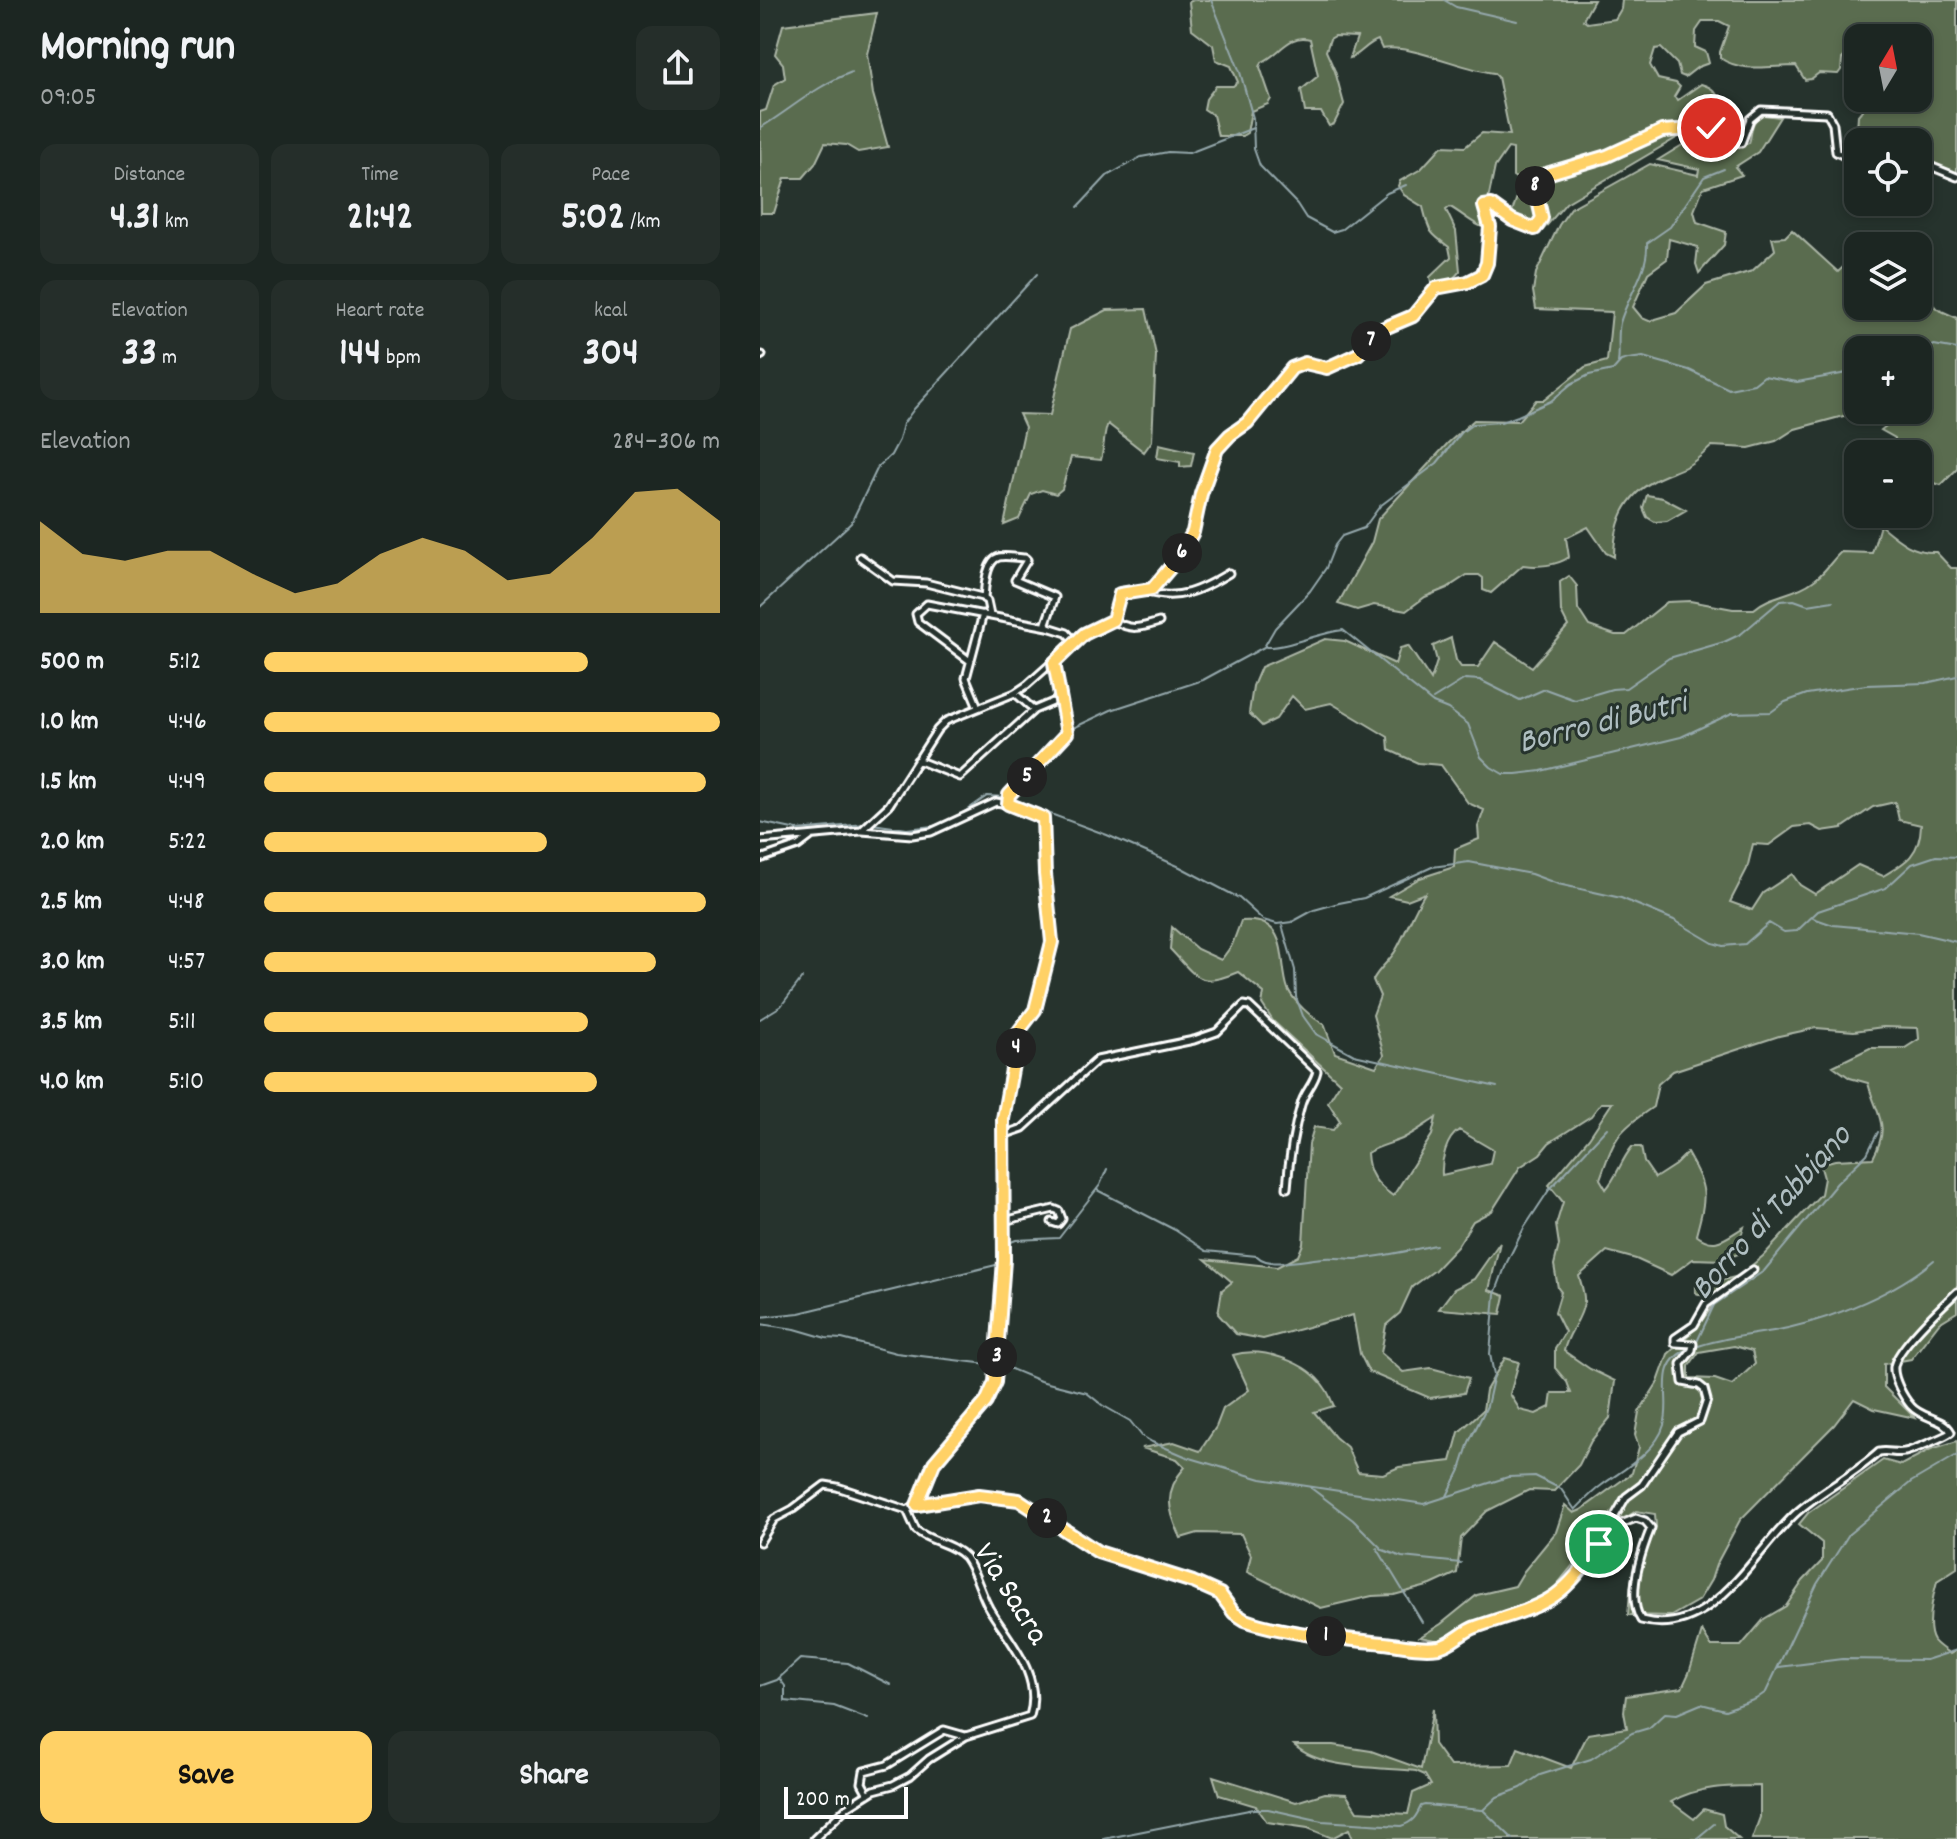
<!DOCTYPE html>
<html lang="en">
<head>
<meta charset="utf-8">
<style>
	body { margin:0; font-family:Dekko,sans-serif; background:#252e2a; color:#f1f3f6; height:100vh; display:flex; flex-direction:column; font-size:30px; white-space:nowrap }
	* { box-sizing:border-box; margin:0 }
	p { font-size:26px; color:#a0a5a5 }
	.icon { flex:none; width:44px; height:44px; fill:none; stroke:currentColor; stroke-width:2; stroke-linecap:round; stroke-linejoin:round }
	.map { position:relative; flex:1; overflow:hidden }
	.panel { display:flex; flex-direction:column; background:#1c2622; width:760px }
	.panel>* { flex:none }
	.needle { width:52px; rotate:10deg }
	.buttons { position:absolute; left:1084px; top:24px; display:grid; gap:16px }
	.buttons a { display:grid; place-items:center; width:88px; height:88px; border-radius:16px; background:#1c2622; box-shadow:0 4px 12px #0003,0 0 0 2px #3a4340; font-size:40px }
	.scale { position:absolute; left:24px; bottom:20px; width:124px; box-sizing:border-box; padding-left:8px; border:4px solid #fff; border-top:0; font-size:22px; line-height:28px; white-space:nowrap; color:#fff; -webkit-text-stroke:6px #26332d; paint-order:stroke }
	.pin { position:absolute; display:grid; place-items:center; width:68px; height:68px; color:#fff; margin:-34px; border:4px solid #fff; border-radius:50%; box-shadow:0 2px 8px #0007 }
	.km { position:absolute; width:40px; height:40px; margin:-20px; border-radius:50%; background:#222; color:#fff; font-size:22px; line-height:40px; text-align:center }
	.round { display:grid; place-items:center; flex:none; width:84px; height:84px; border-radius:16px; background:#252e2a }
	.summary { display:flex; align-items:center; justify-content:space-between; height:136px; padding:0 40px }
	h1 { font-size:44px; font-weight:800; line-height:60px }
	.stats { display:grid; grid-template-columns:repeat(3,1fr); gap:12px; height:136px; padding:8px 40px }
	.stats div { display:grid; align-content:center; border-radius:16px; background:#252e2a; text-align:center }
	.stats b { font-size:40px; font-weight:800 }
	.stats small { font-size:22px; font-weight:400 }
	.stats p { font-size:22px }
	.chart { height:224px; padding:16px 40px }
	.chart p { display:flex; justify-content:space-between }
	.chart svg { width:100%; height:144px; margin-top:8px; fill:#ffd166; opacity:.7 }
	.cta { display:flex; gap:16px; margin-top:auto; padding:16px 40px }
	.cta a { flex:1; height:92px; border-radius:16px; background:#ffd166; color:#111; font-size:32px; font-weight:800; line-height:92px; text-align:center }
	.cta a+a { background:#252e2a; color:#f1f3f6 }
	ul { padding:0 40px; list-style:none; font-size:26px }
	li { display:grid; grid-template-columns:128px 96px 1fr; align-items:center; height:60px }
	li i { height:20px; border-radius:10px; background:#ffd166 }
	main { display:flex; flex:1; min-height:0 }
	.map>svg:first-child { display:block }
	.green { fill:#5a6c4f; stroke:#acb6a7; stroke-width:2; fill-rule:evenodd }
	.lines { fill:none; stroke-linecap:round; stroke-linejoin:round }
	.stream { stroke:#95a8ac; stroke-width:2 }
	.minor-casing { stroke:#fff; stroke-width:11 }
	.minor { stroke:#26332d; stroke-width:5 }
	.route-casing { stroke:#fff; stroke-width:16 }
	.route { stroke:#ffd166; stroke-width:10 }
	.labels { text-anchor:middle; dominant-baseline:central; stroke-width:6; stroke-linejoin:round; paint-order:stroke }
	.street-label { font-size:32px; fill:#fff; stroke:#26332d }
	.water-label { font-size:34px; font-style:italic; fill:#afbec1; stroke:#26332d }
</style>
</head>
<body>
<main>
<section class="panel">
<div class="summary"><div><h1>Morning run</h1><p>09:05</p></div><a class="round"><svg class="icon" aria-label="share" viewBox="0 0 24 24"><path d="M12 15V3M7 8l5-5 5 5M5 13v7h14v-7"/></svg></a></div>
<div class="stats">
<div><p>Distance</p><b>4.31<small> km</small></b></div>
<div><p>Time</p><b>21:42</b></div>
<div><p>Pace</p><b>5:02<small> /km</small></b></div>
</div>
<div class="stats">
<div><p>Elevation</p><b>33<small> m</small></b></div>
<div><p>Heart rate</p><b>144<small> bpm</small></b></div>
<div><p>kcal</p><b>304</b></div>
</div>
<div class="chart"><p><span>Elevation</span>284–306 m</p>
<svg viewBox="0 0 160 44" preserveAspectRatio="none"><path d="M0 44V16L10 26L20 28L30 25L40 25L50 32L60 38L70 35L80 26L90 21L100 25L110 34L120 32L130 21L140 7L150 6L160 16V44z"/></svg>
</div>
<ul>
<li><b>500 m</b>5:12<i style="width:71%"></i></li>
<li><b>1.0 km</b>4:46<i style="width:100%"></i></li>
<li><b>1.5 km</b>4:49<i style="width:97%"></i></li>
<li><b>2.0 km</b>5:22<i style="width:62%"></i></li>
<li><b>2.5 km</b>4:48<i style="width:97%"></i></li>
<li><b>3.0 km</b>4:57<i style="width:86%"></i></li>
<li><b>3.5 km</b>5:11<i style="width:71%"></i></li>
<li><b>4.0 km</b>5:10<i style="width:73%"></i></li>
</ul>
<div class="cta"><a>Save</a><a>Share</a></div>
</section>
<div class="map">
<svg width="1197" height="1839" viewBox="0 0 1197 1839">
	<rect width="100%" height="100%" fill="#26332d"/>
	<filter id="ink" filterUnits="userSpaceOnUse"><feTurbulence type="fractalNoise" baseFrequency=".0125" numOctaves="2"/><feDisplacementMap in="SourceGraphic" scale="16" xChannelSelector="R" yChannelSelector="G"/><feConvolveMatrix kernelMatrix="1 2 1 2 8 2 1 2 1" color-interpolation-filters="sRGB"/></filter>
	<g filter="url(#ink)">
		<!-- green -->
		<path class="green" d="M433 0H834L823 20 827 23 855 19 861 9 862 0H1197V177L1175 165 1158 160V142H1111L1097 131 1098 115 1112 98H1158V38H1098V50L1090 51 1082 59 1081 70 1078 74 1059 73 1051 79 1045 80 1036 66C1010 66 982 73 960 58V52L969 26 959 21H943L936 31 935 47 946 52 949 63 938 67 925 77 920 75 917 64 901 48 895 49 890 65 898 79 916 83 920 87 914 97 918 100 941 84C964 91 954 101 967 112 973 117 979 116 984 121L978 137 953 126H937L806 203 783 230C773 223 761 221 752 212L762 182 753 176V149L748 148 735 167 728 200 720 205 723 227C714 225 700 212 690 207L686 210 696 231 700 271 693 279 671 282 670 277 691 257 689 247C668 232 669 231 663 207L644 195 638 186 640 181 661 169 682 146 705 147 722 133 750 135 738 77 734 73C701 69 651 44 622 49L618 40C606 44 600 55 590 58L597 37 575 36 570 39 566 51 575 71 584 104 574 124 569 126 561 112H545L541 90 558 76 550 39C529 33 519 55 502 62L500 67 511 99 508 104 491 111 487 133 482 136H458L453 115 444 109 446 99 456 86H473L478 82 471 66 456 60 453 45 432 29 429 2Z
			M117 13 107 54 113 94 128 147 98 152 86 145 65 143 55 164 43 178H25L14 213H1L0 112 6 110 14 85 25 78 23 64 15 54 23 25Z
			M1003 115 1020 117 998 152 975 167 982 175 943 188 934 211 937 222 966 232 964 245 939 273 936 264 938 247 909 239 907 259 888 273 873 307 882 318 889 321 916 313 946 285 992 271 1015 250 1012 238 1025 237 1032 230 1078 272 1098 253V306H1158V288L1177 309 1197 318V469L1181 485 1158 478V454L1133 452 1135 438 1121 430 1141 414 1136 410H1158V350H1098V410H1106L1035 429 1016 441 989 448 952 446C944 453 936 461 927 466 916 472 903 475 892 482 863 498 854 526 854 557L846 553 828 527 806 538 809 557C797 566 777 567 763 565L731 593 723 590V578L719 575H707L687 588 665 597 646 611 614 605 597 610 578 604 612 542 618 519 688 443 714 420 758 421 776 400H784L825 367 847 361 852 312 776 309 773 291 776 273 799 225 811 208 890 164 938 175 939 169 898 160 937 136 951 139 965 151 989 143C993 132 989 121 1003 115Z
			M386 309 396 355 392 441 384 452 348 424C344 430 344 449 341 460L311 457 302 489 296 494 282 490 271 494 259 519 244 525 265 427 259 414 290 415 310 329 347 310Z
			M399 444 434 452 431 466 420 467V462L397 458Z
			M887 495 903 498 926 510 907 521 895 522 887 517 883 508Z
			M1120 525C1138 540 1152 553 1176 552L1191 568H1197V1312L1179 1323 1151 1359 1124 1364V1387L1155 1418 1114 1409 1094 1399 1074 1425 980 1520 956 1565 951 1580 939 1600 911 1616 868 1615 871 1582 885 1532 896 1527 895 1514 876 1511 834 1539 792 1591 756 1609 712 1621 679 1641 660 1637 681 1624 717 1595 755 1586 764 1571 796 1532 805 1505 814 1513 821 1510 872 1473 879 1447 875 1435 879 1412 898 1382 908 1354 936 1328 957 1301 936 1293 935 1287 979 1276 1003 1256 1061 1194 1064 1178 1060 1164 1075 1160 1113 1158C1131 1124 1117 1117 1108 1083L1090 1078 1073 1066 1110 1048H1145L1159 1039 1158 1028 1123 1027 1094 1031 1056 1028 1019 1036 913 1071 898 1084 893 1107C856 1132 855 1137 840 1179L846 1189C857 1177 861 1160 872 1147H881L884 1162 895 1178 915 1165 927 1153C948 1190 947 1194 936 1235 956 1250 965 1238 984 1227L979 1243 983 1252 963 1260 933 1259 911 1275 876 1259 847 1251 819 1276C821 1284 825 1294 824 1302 822 1320 807 1333 804 1351L830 1369 855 1381 850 1418 831 1441 819 1465 794 1491 769 1490 727 1511 701 1538 697 1573 671 1585 634 1595 612 1596 561 1608 487 1572 491 1555 481 1534 438 1533 421 1538C408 1510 403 1492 425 1467L417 1459 382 1448 414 1442 440 1451 456 1427 463 1409 489 1390 473 1355C502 1346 548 1362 565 1388 569 1393 571 1400 574 1406L554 1412 575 1437 587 1447 598 1472 623 1474 639 1467 691 1461 699 1432 723 1410 726 1390 745 1358 759 1362 750 1394 760 1410 776 1414 790 1407 792 1393H811L807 1382 795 1368V1348L805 1332 795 1312 801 1292 798 1288 794 1265 799 1245 796 1225 803 1202 789 1185 829 1138 852 1103H841L831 1116 789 1143 780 1154 760 1167 732 1211 713 1221 697 1247 675 1270 652 1287 640 1313 626 1325 621 1353 643 1372 671 1368 709 1378 704 1393 670 1398 609 1372 600 1354 593 1315 503 1339 476 1334 458 1314 462 1290 472 1282 445 1259 517 1267 538 1256 543 1244 549 1144 554 1127 573 1130 580 1121 568 1102 580 1083 513 1021 502 1004 504 993 478 972C438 989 437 977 410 949L412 927 437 949 461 960 472 945 481 921C531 916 518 962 528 989 534 1002 552 1018 564 1024L575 1053 616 1067 624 1055 613 1015 620 996 613 980C619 968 629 962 636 950 647 931 653 911 665 893L647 900 629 896 660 878 694 867 695 849 719 839 718 827 724 810 708 803 681 765 658 763 629 750 628 737 571 703 545 709 532 696 516 719 502 726 489 713 493 686 501 667 565 639 585 641 635 664 640 648 648 646 671 680 677 661 673 646 691 638 696 660 701 667H718L735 642 772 667 808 626 801 612 800 582 809 576 817 586 818 609 829 626 855 635H866L907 602 930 601 973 609H994C1011 594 1035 595 1053 581 1064 574 1071 561 1081 552L1112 553ZM1135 802 1139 820 1161 825C1160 854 1147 862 1123 876L1098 865 1055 894 1040 885 1032 874 1003 893 992 910 970 902 987 869 993 844 1009 845 1034 827 1051 825 1062 831 1082 828 1113 807ZM676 1118 672 1135 633 1196C616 1184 608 1174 607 1153 619 1146 630 1144 642 1139 654 1133 665 1125 676 1118ZM699 1130 733 1150 730 1164 682 1175C681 1160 686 1139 699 1130ZM974 1346 992 1351 995 1364 972 1385 955 1379 929 1378V1366L939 1352Z
			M740 1242 729 1290 745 1296 741 1314 679 1309 694 1289 714 1279Z
			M1197 1441V1568L1177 1581C1173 1596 1165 1627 1174 1641 1178 1646 1185 1650 1190 1654L1197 1650V1839H992L1000 1817V1786C969 1786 937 1786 911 1802L934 1819 944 1809 962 1814 964 1826 979 1839H593L589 1829 572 1838 548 1828 507 1822 496 1806 459 1795 453 1776 536 1802 565 1793 586 1794 597 1811 648 1814 653 1793 671 1785 665 1775 656 1771C620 1767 561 1770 534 1745H573L611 1751 661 1769 673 1709 674 1744 690 1766 751 1765 758 1748 811 1768 828 1734 867 1728 864 1712 866 1696 922 1688 929 1673 942 1631 951 1646H981L1004 1619 1026 1606 1043 1581 1062 1561V1543L1039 1524 1048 1513 1123 1460 1141 1465 1171 1449Z"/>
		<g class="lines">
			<!-- stream -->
			<path class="stream" d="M451 0 480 72 493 118 494 149 500 166 537 204 546 218 572 232 582 229 627 193 646 185
				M684 0 696 7 757 21
				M0 128C33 108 55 86 92 72
				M318 207 347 176 381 157 408 152 429 153 493 128
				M1158 354 1174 345 1197 349
				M858 363C860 350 857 337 860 323 867 297 889 270 887 243L910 227 944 177 964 169
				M0 607 91 523 118 467 131 455 139 440 143 424 154 409 277 274
				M506 647C527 648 558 633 583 630L673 703 688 709 708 724 721 757 731 767 743 774H756L781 771 921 737 972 713 1011 712 1025 702 1047 694 1106 685 1166 683 1197 676
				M673 699 705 679 720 680 760 700 785 689 815 700 852 689 866 688 909 658 964 642 981 634 1020 601 1034 600 1048 605 1073 601
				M309 730 351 710 443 680 504 647 515 628 550 591 566 568 575 545 582 536 604 528 620 506 677 463 702 432 713 424 741 422 758 416 791 401 811 384 829 375 853 370 861 361 868 359 883 357 929 370 969 389 994 384 1004 376 1037 382 1098 371
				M197 817 227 796 245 797 347 835 420 867 479 898 503 920 517 924 532 922 554 910 579 903 604 898 672 867 709 862 771 874 798 884 861 898 914 920 953 943 963 946 985 944 1009 923 1024 932 1037 931 1058 911 1126 888 1152 864 1176 856 1197 857
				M0 822 37 830 106 824
				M112 824 147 829 181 825
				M1053 918 1073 925 1158 933 1197 942
				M522 925 535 970 536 997 543 1016 556 1034 594 1055 737 1087
				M0 1019 21 1006 42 978
				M337 1190 415 1230 446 1251 497 1256C509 1269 547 1259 564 1258 574 1257 585 1259 595 1259 623 1257 649 1250 676 1245
				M247 1256 251 1242 256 1240 299 1238 340 1185 347 1169
				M0 1317 39 1313 240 1264
				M0 1324 35 1329 66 1338 82 1339 136 1353 244 1366 280 1381 327 1393 342 1405 370 1421 382 1436 392 1442 427 1457 501 1479 664 1504 748 1477 775 1476 801 1489 815 1510C823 1502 832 1492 842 1485 864 1469 896 1452 904 1425 913 1396 891 1365 930 1348
				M935 1346 954 1305 1004 1271 1077 1183 1107 1154 1118 1132
				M936 1347C965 1336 998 1335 1028 1328 1076 1317 1137 1292 1174 1260
				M551 1488 593 1520 623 1550 642 1557 701 1563
				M687 1496 700 1470 709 1442 727 1406 734 1375 730 1354 735 1294 747 1262 764 1228 789 1190 847 1128
				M617 1548 662 1622
				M1019 1667 1082 1659 1166 1660 1197 1650
				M19 1678 25 1686V1701L74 1706 108 1719
				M0 1686 17 1680 40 1659 88 1663 131 1685
				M723 1810 737 1797 761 1788 780 1775 831 1759 872 1733 889 1728 905 1713 917 1714 941 1704 965 1710 996 1699 1006 1692 1057 1584 1089 1534 1151 1482 1197 1455
				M724 1811 753 1839
				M343 1839 494 1809H508L562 1821 641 1826C653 1822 656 1817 661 1806L665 1805 722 1810
				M936 1839 954 1824"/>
			<!-- minor casing -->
			<g class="minor-casing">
				<path id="minor" d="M1158 161 1197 177
					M0 356 2 355
					M100 557 133 581 166 583 222 597 227 601 230 615
					M385 591C418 602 441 590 469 573
					M224 599C225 588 225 561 239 557 246 555 258 558 265 558L267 560 255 580 295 597 286 623 288 627 307 633 315 642
					M353 620C370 631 380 628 399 622
					M210 661 158 622 156 614 167 604 288 627
					M255 693 274 710
					M218 707 206 678 223 614
					M157 760 200 777 274 710 300 699
					M248 804 249 795 307 733 294 664
					M102 831 152 835 171 832 236 802 248 804 283 818 285 825V874L292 942 275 1010 259 1031 243 1119 244 1260 235 1382 226 1402 174 1463 157 1505
					M0 840 101 831 129 805 177 730 186 721 255 693 267 685 324 634 353 620 360 594 392 589 420 556 433 532 441 494 457 449 470 435 487 423 532 368 545 363 567 368 598 354 622 329 653 316 676 288 708 282 722 275 727 263 730 227 724 206 731 205 752 220 775 229 782 218 773 178 847 156 902 131 951 128 981 143 990 119 1001 110 1067 113 1073 124 1076 152 1091 159 1098 157
					M0 859 38 846 50 837
					M243 1135 263 1128 337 1060 434 1040 457 1032 484 1005 489 1006 557 1071C554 1085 544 1092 541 1105 533 1132 529 1160 527 1188
					M243 1221 294 1209 299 1211 302 1219 298 1224 292 1222
					M147 1510 157 1505 219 1495 259 1500 338 1552 433 1582 460 1594 474 1613 491 1622 592 1641 677 1647 693 1641 713 1627 778 1607 794 1598 807 1586 832 1556 866 1497 882 1485 918 1432 940 1421 947 1400 944 1389 939 1385 923 1382 921 1364 932 1350 933 1344 915 1343V1338L934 1325 946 1304 993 1270
					M842 1541 856 1526 876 1518 885 1521 891 1528C881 1553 866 1596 881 1620 952 1639 992 1554 1035 1514 1060 1491 1093 1476 1119 1452 1128 1450 1135 1454 1144 1452 1149 1452 1189 1435 1191 1432 1183 1417 1162 1419 1151 1406 1143 1397 1133 1378 1134 1367 1136 1349 1183 1305 1197 1292
					M0 1542 14 1519 33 1509 65 1485 77 1487 147 1510
					M108 1794 102 1783 104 1771 127 1765 184 1730 205 1736
					M54 1839 87 1807 114 1790 133 1785 150 1776 169 1759 206 1736 270 1716C283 1675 248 1640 229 1608 220 1592 216 1572 205 1557 192 1543 170 1542 156 1530L147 1510"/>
			</g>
			<!-- minor -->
			<use href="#minor" class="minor"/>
		</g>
	</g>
	<g class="lines" filter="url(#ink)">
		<!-- route casing -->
		<g class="route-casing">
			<path id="route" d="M839 1544C799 1607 781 1604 716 1627 703 1631 693 1644 679 1647 661 1650 642 1645 624 1643 583 1639 523 1634 485 1620L474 1613 460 1594 433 1582 338 1552 259 1500 219 1495 157 1505 174 1463 226 1402 235 1382 244 1260 243 1119 259 1031 275 1010 292 942 285 874 283 818 248 804 249 795 307 733 294 663 324 634 353 620 360 594 392 589 420 556 433 532 441 494 457 449 470 435 487 423 532 368 545 363 567 368 598 354 622 329 653 316 676 288 708 282 722 275 727 263 730 227 724 206 731 205 752 220 775 229 782 218 773 178 847 156 902 131 951 128"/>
		</g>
		<!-- route -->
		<use href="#route" class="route"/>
	</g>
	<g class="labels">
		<!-- street labels -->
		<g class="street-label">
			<text transform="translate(249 1595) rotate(58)">Via Sacra</text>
		</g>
		<!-- water labels -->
		<g class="water-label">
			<text transform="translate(843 725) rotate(-14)">Borro di Butri</text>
			<text transform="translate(1013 1214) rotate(-48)">Borro di Tabbiano</text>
		</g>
	</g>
</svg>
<div class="buttons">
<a><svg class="needle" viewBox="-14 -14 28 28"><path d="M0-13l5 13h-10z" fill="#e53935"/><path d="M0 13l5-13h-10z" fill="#a0a5a5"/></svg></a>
<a><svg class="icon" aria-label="locate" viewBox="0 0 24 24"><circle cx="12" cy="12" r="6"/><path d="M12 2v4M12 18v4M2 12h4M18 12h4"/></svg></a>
<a><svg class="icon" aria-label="layers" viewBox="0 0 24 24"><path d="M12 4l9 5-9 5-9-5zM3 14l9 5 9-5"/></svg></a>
<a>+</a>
<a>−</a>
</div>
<div class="scale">200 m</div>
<div class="pin" style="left:839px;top:1544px;background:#1e9e55"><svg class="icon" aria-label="arrive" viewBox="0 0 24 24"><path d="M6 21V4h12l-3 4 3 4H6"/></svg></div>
<div class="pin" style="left:951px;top:128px;background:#d93025"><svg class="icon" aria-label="check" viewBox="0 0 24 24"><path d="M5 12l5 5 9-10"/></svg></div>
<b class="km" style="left:566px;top:1636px">1</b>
<b class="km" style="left:287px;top:1518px">2</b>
<b class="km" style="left:237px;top:1357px">3</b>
<b class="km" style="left:256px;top:1048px">4</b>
<b class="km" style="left:267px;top:777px">5</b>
<b class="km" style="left:422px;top:553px">6</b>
<b class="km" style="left:611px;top:341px">7</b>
<b class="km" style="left:775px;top:186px">8</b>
</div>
</main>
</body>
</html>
